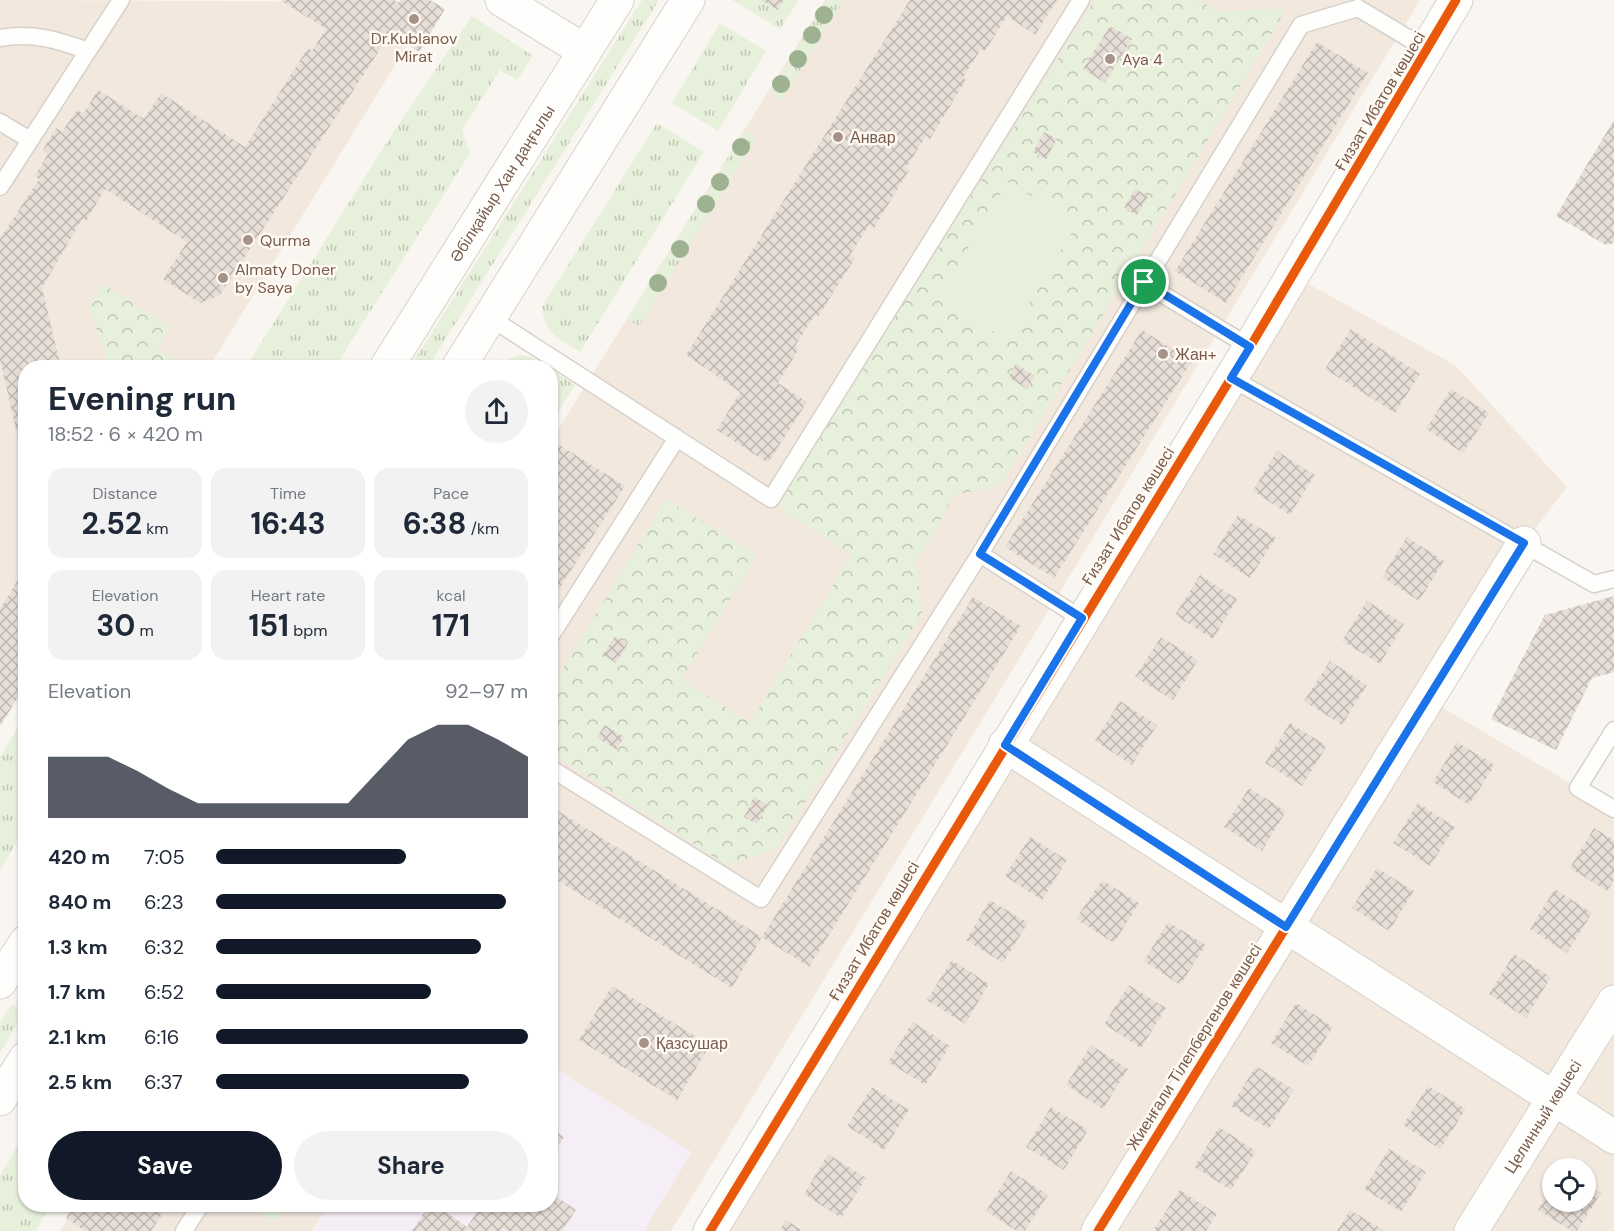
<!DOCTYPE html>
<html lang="en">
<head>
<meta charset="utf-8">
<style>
	body { margin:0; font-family:"DM Sans",sans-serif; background:#f2f2f3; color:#1f2937; height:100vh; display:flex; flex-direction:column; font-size:22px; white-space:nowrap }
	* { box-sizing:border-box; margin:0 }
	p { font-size:20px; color:#747a83 }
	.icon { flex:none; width:33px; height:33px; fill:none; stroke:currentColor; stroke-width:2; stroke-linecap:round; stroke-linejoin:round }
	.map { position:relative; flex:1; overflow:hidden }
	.details { position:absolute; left:18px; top:360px; width:540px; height:852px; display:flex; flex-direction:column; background:#fff; border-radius:24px; box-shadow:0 2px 4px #0004 }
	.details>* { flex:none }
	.buttons { position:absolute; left:1542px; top:1158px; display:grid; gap:12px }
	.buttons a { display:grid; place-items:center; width:54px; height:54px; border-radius:50%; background:#fff; box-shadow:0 2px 4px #0004; font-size:30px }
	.pin { position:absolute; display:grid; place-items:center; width:51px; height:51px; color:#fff; margin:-26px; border:3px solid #fff; border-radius:50%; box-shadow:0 2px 6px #0007 }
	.round { display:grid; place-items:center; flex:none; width:63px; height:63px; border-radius:32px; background:#f2f2f3 }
	.overview { display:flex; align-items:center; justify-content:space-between; height:102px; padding:0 30px }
	h1 { font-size:33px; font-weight:700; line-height:45px }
	.stats { display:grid; grid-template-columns:repeat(3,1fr); gap:9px; height:102px; padding:6px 30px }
	.stats div { display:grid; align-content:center; border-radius:15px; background:#f2f2f3; text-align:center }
	.stats b { font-size:30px; font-weight:700 }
	.stats small { font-size:16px; font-weight:400 }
	.stats p { font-size:16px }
	.chart { height:168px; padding:12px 30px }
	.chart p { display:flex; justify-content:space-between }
	.chart svg { width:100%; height:108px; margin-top:6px; fill:#111827; opacity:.7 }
	.primary-button { display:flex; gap:12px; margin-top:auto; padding:12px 30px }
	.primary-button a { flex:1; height:69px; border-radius:36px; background:#111827; color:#fff; font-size:24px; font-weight:700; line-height:69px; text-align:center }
	.primary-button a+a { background:#f2f2f3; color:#1f2937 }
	ul { padding:0 30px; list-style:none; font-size:20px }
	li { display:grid; grid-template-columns:96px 72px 1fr; align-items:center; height:45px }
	li i { height:15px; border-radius:8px; background:#111827 }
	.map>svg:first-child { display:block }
	.residential { fill:#f2e8de; fill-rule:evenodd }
	.education { fill:#f6eef6 }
	.grass { fill:url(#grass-tufts) }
	.forest { fill:url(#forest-crowns) }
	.pitch { fill:#e7f0db }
	.building { fill:url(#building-cross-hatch) }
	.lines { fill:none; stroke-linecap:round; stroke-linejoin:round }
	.lane-casing { stroke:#d7d1cb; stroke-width:19 }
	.street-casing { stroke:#d7d1cb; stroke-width:35 }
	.secondary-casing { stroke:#d9d2cb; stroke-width:35 }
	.lane { stroke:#fefefd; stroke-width:16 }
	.street { stroke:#fefefd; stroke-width:33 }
	.secondary { stroke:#fefefd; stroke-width:33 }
	.cycleway-casing { stroke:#fffaf3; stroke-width:13 }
	.cycleway { stroke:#e8590c; stroke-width:9 }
	.tree { fill:#9eb190 }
	.route-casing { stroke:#fff; stroke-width:12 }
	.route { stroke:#1a73e8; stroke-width:8 }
	.poi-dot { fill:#a69286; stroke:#fffaf3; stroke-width:2 }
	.labels { text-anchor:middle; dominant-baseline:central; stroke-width:5; stroke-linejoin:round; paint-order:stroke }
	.poi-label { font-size:16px; fill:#7a5c4d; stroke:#fffaf3; text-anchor:start }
	.street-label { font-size:16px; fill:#7a5c4d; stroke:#fffaf3 }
</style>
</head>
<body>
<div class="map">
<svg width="1614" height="1231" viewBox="0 0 1614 1231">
	<defs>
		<pattern id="grass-tufts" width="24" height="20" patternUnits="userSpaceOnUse" patternTransform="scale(1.5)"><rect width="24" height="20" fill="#e7f0db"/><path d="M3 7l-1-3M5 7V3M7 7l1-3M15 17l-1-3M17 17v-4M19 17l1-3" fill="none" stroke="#c0c6b4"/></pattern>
		<pattern id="forest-crowns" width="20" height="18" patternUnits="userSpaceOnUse" patternTransform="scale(1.5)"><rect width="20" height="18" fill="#e7f0db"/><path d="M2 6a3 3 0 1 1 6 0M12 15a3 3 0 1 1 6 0" fill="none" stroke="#c0c6b4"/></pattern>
		<pattern id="building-cross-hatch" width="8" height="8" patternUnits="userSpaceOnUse" patternTransform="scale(1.5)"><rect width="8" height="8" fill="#e6ded7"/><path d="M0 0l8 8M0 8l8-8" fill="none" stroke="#bfb7b1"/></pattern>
	</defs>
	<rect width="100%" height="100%" fill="#f9f5f0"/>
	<!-- residential -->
	<path class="residential" d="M0 0 434 2 209 367 26 368 25 667 0 709Z
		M825 0H1420L671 1231H60L76 1205 550 1204 551 441Z
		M1292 275 1455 365 1567 487 1524 543 1428 699 1614 809V1231H710ZM1552 1168H1586V1202H1552Z"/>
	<!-- education -->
	<path class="education" d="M551 1066 692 1152 644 1231H312L328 1205 550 1204Z"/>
	<!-- grass -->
	<path class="grass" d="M642 0H659L428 367H410Z
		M732 0H799L780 29Z
		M827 0H844L782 100 770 92Z
		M472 16 533 56 517 80 500 70 462 130 470 153 335 367H246L392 134Z
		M720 23 766 51 718 131 672 103Z
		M657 123 704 152 580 352C558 338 545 335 542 307Z
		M745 131 757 138 639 326 627 319Z
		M520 355 531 357 548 367H499L502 362Z
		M551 369 575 385 551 423Z
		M25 716V828L0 870V757Z
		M12 1004 25 1012 0 1053V1022Z
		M25 1133 26 1204 51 1205 36 1231H0V1176Z"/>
	<!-- forest -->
	<path class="forest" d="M1095 0H1199L1217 12 1287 8 1001 485 955 495 916 563 922 614 776 849 727 865 551 753 550 689 666 499 757 555 681 680 750 722 852 554 783 512 782 496Z
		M103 284 170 327 157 349 187 367H110L89 308Z"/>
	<!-- pitch -->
	<path class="pitch" d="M1008 182 1077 224 1007 340 938 298Z
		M246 1205H285L275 1222Z"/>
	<!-- building -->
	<path class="building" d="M280 0H394L399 3 400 0H430L445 9 419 52 390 34 220 295 200 303 163 279 187 242 105 189 86 221 82 219 42 288 61 368H26L25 470 0 359V239L39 179 35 176 48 154 43 150 56 128 62 132 77 110 83 114 98 90 144 119 161 93 245 147 308 48 312 51 326 29Z
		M761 0H784L778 10Z
		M910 0H1057L1035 35 1007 16 985 51 981 49 972 63 963 78 966 80 930 139 926 136 906 168 909 170 874 228 869 225 850 255 855 258 818 317 815 315 795 346 799 349 778 383 807 402 768 463 717 430 740 392 686 355Z
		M1110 26 1132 39 1105 83 1083 69Z
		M1317 42 1368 73 1226 303 1175 271Z
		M1614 120V243L1606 245 1556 216Z
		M1044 132 1057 139 1046 159 1033 152Z
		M1135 189 1148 196 1137 215 1124 208Z
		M1351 329 1420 374 1395 413 1325 369Z
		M1142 330 1192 361 1054 578 1005 547Z
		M1016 364 1035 376 1027 389 1008 377Z
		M1451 389 1489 413 1463 453 1426 429Z
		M558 444 625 486 550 603V456Z
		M1277 451 1315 475 1290 515 1253 491Z
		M1238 515 1276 538 1250 578 1213 554Z
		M1407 537 1444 561 1419 601 1382 577Z
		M26 567V685L0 726V609Z
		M1200 575 1237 599 1213 639 1175 615Z
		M1614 596V672L1592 678 1556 750 1491 719 1545 615Z
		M973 597 1021 626 809 967 762 937 732 988 550 876V806L762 937Z
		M1367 601 1404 624 1380 664 1342 641Z
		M615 636 628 643 616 663 603 655Z
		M1161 637 1198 660 1173 700 1135 677Z
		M1330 661 1367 685 1342 725 1304 701Z
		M1120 701 1157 725 1132 765 1095 741Z
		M1290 723 1327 746 1302 786 1265 763Z
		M605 725 624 737 616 750 597 737Z
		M1457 742 1495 765 1469 805 1433 782Z
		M1249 788 1286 811 1262 851 1224 827Z
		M754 797 768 805 757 824 744 817Z
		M1418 803 1455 827 1430 866 1393 843Z
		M1594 828 1614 840V880L1607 891 1570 868Z
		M1030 837 1067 860 1042 900 1005 876Z
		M1377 868 1414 891 1389 931 1352 908Z
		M1102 880 1139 903 1114 943 1076 919Z
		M1555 889 1592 913 1567 953 1530 929Z
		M990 900 1028 923 1003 963 966 940Z
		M1168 922 1206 945 1180 985 1144 961Z
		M1514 954 1551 977 1526 1018 1489 994Z
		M952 960 989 984 965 1024 927 1000Z
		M1129 985 1166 1008 1141 1048 1104 1024Z
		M612 986 710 1045 677 1100 579 1040Z
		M1296 1003 1333 1027 1308 1066 1271 1043Z
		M913 1022 950 1046 925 1085 888 1062Z
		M1091 1045 1128 1069 1103 1109 1066 1085Z
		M1256 1066 1294 1090 1269 1129 1231 1106Z
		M1428 1086 1466 1109 1440 1149 1403 1125Z
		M872 1087 909 1110 884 1150 847 1126Z
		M1051 1107 1088 1130 1064 1170 1026 1147Z
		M1219 1127 1256 1151 1231 1190 1194 1167Z
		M550 1128 564 1137 550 1157Z
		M1389 1149 1426 1172 1401 1212 1364 1189Z
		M828 1154 866 1178 841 1218 804 1194Z
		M1011 1171 1048 1195 1025 1231H1017L986 1211Z
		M1586 1184 1601 1193 1577 1231H1572L1538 1210 1552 1187V1202H1586Z
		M1180 1190 1217 1214 1206 1231H1157L1154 1229Z
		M550 1192 576 1210 562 1231H507L503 1228 502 1231H412L430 1204H435L467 1227 482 1204H550Z
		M75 1204H169L151 1231H85L66 1218Z
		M1350 1210 1385 1231H1337Z
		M786 1220 803 1231H779Z"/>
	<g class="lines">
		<!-- lane casing -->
		<g class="lane-casing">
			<path id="lane" d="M0 38C32 32 58 40 88 51
				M0 122 30 140
				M0 187 121 0
				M1144 283 1250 347
				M489 317 771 499 1081 0
				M1231 378 1594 584 1614 579
				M1082 619 980 554 1301 25 1358 8 1428 50
				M550 637 677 438
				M1614 730 1578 788 1614 809
				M550 768 761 899 980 554
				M184 1231 201 1204"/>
		</g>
		<!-- street casing -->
		<g class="street-casing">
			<g id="street">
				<path d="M1005 745 1614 1137"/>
				<path d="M710 1231 1250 347 1456 0"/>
				<path d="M1098 1231 1524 543"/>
				<path id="s1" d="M1471 1231 1614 1002"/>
			</g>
		</g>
		<!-- secondary casing -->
		<g class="secondary-casing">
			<g id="secondary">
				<path d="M502 0 585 51"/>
				<path id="s2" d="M386 368 617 0"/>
				<path d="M458 368 688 0"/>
				<path d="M0 982 26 942"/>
				<path d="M0 1099 26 1058"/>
			</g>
		</g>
		<!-- lane -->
		<use href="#lane" class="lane"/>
		<!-- street -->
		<use href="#street" class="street"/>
		<!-- secondary -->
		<use href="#secondary" class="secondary"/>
		<!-- cycleway casing -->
		<g class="cycleway-casing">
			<path id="cycleway" d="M710 1231 1250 347 1456 0
				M1098 1231 1524 543"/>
		</g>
		<!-- cycleway -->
		<use href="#cycleway" class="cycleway"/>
	</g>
	<!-- trees -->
	<g class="tree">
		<circle cx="824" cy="15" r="9"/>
		<circle cx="812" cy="35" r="9"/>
		<circle cx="798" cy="59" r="9"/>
		<circle cx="781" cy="84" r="9"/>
		<circle cx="741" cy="147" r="9"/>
		<circle cx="720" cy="182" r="9"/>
		<circle cx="706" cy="204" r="9"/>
		<circle cx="680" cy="249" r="9"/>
		<circle cx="658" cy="283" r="9"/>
	</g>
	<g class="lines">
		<!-- route casing -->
		<g class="route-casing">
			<path id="route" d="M1144 282 1250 347 1231 378 1524 543 1286 927 1005 745 1082 618 980 554Z"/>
		</g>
		<!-- route -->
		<use href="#route" class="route"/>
	</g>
	<!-- markers -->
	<g class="poi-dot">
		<circle cx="414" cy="19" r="6"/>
		<circle cx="1110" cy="59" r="6"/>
		<circle cx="838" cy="137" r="6"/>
		<circle cx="248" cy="240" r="6"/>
		<circle cx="223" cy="278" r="6"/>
		<circle cx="1163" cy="354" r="6"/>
		<circle cx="644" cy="1043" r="6"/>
	</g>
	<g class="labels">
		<!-- poi labels -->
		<g class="poi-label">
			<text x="414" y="38" text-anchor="middle">Dr.Kublanov<tspan x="414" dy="18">Mirat</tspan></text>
			<text x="1122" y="59">Aya 4</text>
			<text x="850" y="137">Анвар</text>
			<text x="260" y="240">Qurma</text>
			<text x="235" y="269">Almaty Doner<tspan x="235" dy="18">by Saya</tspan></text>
			<text x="1175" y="354">Жан+</text>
			<text x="656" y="1043">Қазсушар</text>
		</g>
		<!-- street labels -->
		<g class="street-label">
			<text transform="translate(1380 101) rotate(-59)">Ғиззат Ибатов көшесі</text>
			<text stroke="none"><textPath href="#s2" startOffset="218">Әбілқайыр Хан даңғылы</textPath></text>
			<text transform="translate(1128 516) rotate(-58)">Ғиззат Ибатов көшесі</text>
			<text transform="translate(874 931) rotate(-59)">Ғиззат Ибатов көшесі</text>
			<text transform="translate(1194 1047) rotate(-58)">Жиенғали Тілепбергенов көшесі</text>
			<text stroke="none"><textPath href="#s1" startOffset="135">Целинный көшесі</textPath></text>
		</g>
	</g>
</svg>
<div class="buttons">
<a><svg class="icon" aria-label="locate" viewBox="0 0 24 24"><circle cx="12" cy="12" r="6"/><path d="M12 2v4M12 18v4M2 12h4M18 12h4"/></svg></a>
</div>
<div class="pin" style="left:1144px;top:282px;background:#1e9e55"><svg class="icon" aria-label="arrive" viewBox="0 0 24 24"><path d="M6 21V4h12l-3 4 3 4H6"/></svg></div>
<section class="details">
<div class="overview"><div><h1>Evening run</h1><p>18:52 · 6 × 420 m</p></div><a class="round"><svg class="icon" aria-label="share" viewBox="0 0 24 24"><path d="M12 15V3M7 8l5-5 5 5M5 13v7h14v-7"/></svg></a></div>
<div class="stats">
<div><p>Distance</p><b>2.52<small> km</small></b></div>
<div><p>Time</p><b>16:43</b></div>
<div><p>Pace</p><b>6:38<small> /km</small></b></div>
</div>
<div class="stats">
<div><p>Elevation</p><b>30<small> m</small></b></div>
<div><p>Heart rate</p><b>151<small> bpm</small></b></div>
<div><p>kcal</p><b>171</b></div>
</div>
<div class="chart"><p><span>Elevation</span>92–97 m</p>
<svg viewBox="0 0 160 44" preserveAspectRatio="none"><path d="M0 44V19L10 19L20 19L30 25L40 32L50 38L60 38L70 38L80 38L90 38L100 38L110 25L120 12L130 6L140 6L150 12L160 19V44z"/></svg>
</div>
<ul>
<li><b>420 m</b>7:05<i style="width:61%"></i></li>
<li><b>840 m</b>6:23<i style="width:93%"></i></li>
<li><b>1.3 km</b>6:32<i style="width:85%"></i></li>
<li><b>1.7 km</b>6:52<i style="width:69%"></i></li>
<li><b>2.1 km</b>6:16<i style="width:100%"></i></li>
<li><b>2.5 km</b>6:37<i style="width:81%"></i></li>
</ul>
<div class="primary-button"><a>Save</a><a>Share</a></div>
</section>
</div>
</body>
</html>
